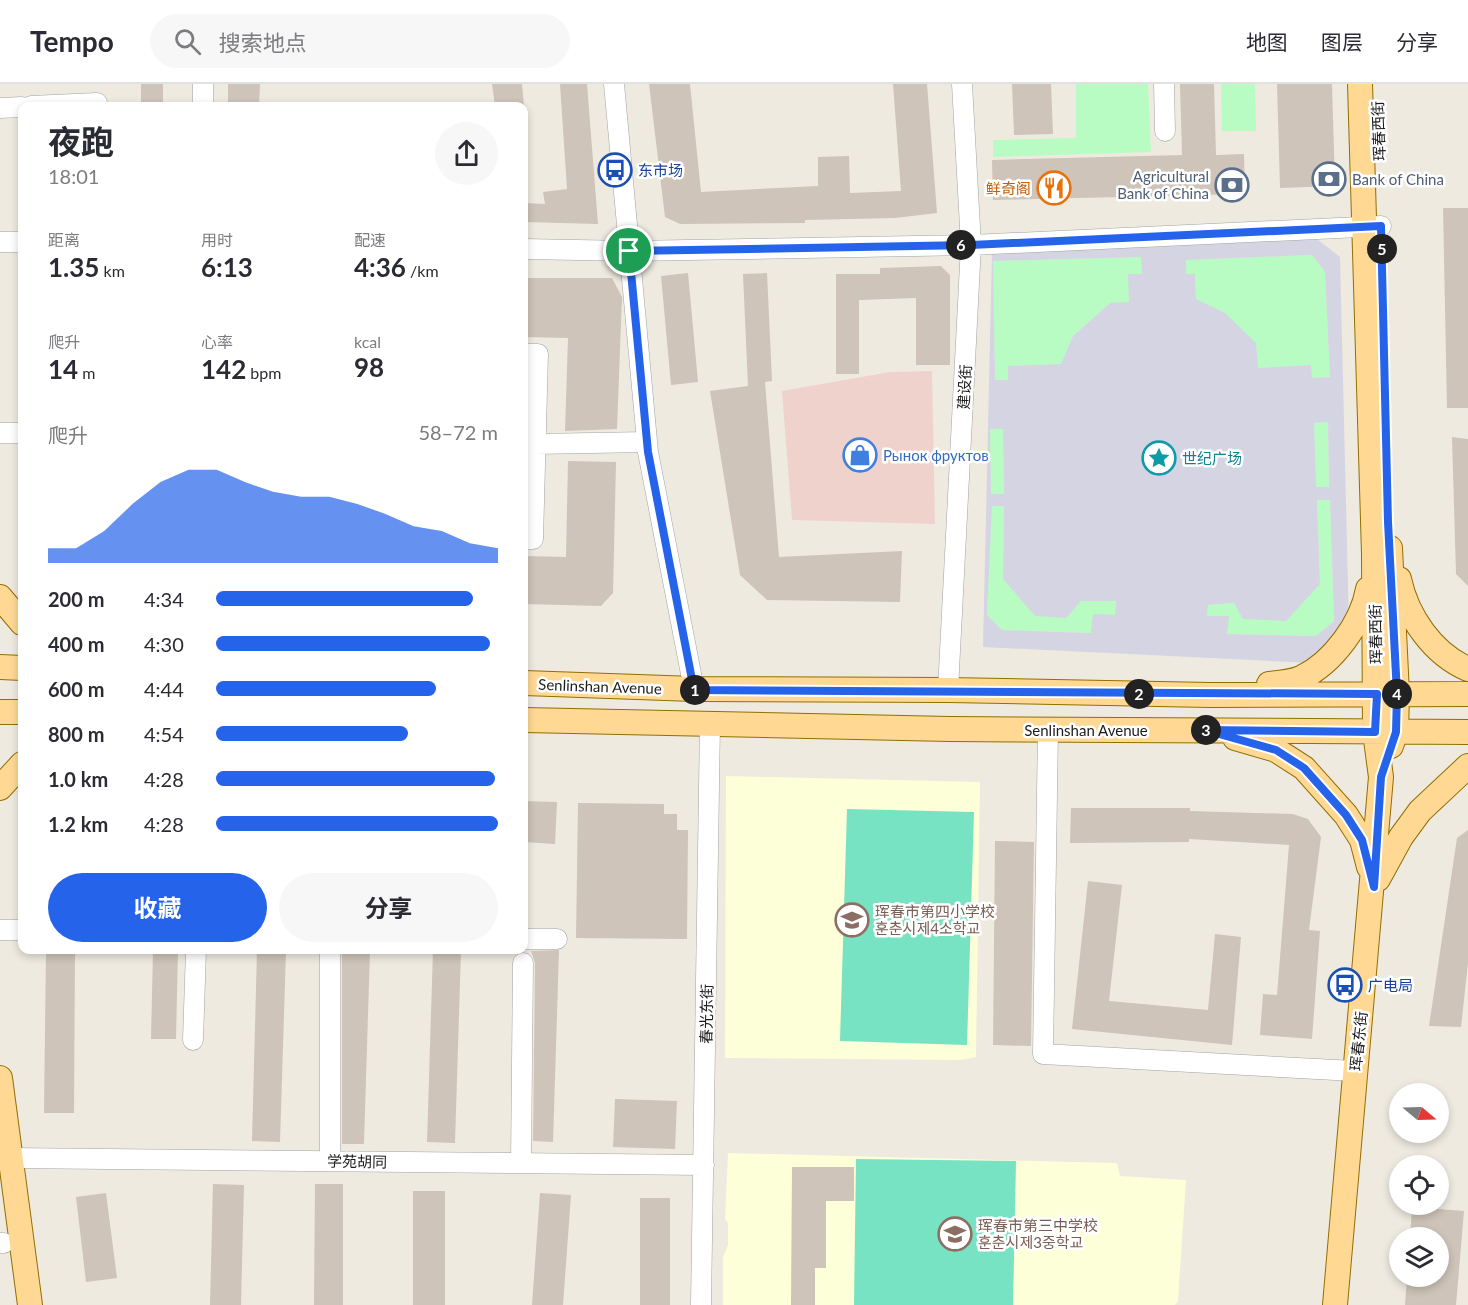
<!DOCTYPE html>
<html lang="zh">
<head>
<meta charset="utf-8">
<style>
	body { margin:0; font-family:Lato,"Noto Sans SC","Noto Sans KR",sans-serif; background:#f7f7f7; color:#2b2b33; height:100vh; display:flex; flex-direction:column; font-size:22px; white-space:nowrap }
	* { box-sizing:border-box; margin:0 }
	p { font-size:20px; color:#7c7c81 }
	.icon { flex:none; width:33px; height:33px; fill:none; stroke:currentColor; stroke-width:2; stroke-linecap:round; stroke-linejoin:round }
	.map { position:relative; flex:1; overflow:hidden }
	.sheet { position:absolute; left:18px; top:18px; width:510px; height:852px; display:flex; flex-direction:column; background:#fff; border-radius:12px; box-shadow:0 3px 9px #0003 }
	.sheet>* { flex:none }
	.needle { width:39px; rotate:109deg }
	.tools { position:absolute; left:1389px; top:999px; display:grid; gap:12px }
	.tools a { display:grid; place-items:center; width:60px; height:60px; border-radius:50%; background:#fff; box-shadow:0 3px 9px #0003; font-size:30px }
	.pin { position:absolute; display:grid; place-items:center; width:51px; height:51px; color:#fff; margin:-26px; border:3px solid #fff; border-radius:50%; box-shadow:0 2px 6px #0007 }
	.km { position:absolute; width:30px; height:30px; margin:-15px; border-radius:50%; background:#222; color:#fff; font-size:16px; line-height:30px; text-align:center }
	.round { display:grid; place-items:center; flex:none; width:63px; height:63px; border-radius:32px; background:#f7f7f7 }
	.summary { display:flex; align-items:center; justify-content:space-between; height:102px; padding:0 30px }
	h1 { font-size:33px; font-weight:700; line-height:45px }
	.metrics { display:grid; grid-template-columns:repeat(3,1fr); gap:9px; height:102px; padding:6px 30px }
	.metrics div { display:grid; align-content:center }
	.metrics b { font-size:26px; font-weight:700 }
	.metrics small { font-size:16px; font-weight:400 }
	.metrics p { font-size:16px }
	.chart { height:168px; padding:12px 30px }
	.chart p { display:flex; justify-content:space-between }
	.chart svg { width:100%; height:108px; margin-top:6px; fill:#2563eb; opacity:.7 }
	.button { display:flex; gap:12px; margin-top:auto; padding:12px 30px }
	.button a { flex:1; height:69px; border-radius:36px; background:#2563eb; color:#fff; font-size:24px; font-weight:700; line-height:69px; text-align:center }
	.button a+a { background:#f7f7f7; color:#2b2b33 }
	ul { padding:0 30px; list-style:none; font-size:20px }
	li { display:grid; grid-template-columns:96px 72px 1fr; align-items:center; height:45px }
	li i { height:15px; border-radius:8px; background:#2563eb }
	header { display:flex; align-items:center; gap:36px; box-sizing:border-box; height:84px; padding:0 30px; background:#fff; border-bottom:2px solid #e1e1e2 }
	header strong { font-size:28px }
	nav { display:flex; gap:33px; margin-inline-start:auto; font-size:21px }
	.search { width:420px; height:54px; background:#f7f7f7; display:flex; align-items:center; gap:15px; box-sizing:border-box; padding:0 21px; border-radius:33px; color:#7c7c81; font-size:22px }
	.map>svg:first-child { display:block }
	.commercial { fill:#f0d2cd }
	.education { fill:#fcffd8 }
	.park { fill:#b8fcc3 }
	.pitch { fill:#78e3c2 }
	.plaza { fill:#d5d4e3; fill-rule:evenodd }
	.building { fill:#cec4b9 }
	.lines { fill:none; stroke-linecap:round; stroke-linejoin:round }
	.minor-casing { stroke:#a2a2a2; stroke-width:21 }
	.major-casing { stroke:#936e00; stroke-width:26 }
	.minor { stroke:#fff; stroke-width:20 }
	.major { stroke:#ffd994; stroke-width:24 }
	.route-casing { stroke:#fff; stroke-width:12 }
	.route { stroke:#2563eb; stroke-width:8 }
	.labels { text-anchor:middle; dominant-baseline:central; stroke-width:5; stroke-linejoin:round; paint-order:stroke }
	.street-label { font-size:15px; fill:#1b1b1b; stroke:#fff }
	.transit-label { font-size:15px; fill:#164399; stroke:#fff; text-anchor:start }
	.service-label { font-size:15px; fill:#4e5e75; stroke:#fff; text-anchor:end }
	.food-label { font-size:15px; fill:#c56008; stroke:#fff; text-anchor:end }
	.shop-label { font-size:15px; fill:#366cbe; stroke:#fff; text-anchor:start }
	.culture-label { font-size:15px; fill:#0d838f; stroke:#fff; text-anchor:start }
	.education-label { font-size:15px; fill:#785e54; stroke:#fff; text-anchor:start }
</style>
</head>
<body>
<header>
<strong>Tempo</strong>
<div class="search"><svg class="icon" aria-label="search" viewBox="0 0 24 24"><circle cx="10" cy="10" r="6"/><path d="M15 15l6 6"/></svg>搜索地点</div>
<nav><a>地图</a><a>图层</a><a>分享</a></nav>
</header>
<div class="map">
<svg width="1468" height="1221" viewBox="0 0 1468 1221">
	<rect width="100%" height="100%" fill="#eeeae0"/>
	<!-- commercial -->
	<path class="commercial" d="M932 287 935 440 792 436 782 307 890 288Z"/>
	<!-- education -->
	<path class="education" d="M726 692 980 698 976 973 961 976 725 974Z
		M728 1069 1117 1079 1120 1092 1186 1096 1178 1217 1175 1221H723V1173L728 1161V1139L725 1135Z"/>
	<!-- park -->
	<path class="park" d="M1076 0H1148L1151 68 993 73V56L1076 54Z
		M1221 0H1255L1256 47H1222Z
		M1312 171 1325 188 1330 293 1311 294 1310 281 1258 284 1225 229 1196 215 1195 190H1186V176Z
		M1142 173V190L1129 219H1110L1073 252 1061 281 1009 282 1008 296 995 297 992 177Z
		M1328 338 1329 403H1315L1314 339Z
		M989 345H1003L1004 410H991Z
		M1317 415 1330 416 1334 537 1317 552 1227 550 1228 533 1207 532 1208 521 1235 519 1320 500Z
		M1004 421 1003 495 1081 517H1116L1115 531 1092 549 1002 546 987 531 991 422Z"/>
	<!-- pitch -->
	<path class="pitch" d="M847 725 974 728 967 961 840 957Z
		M856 1075 1016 1077 1013 1221H854Z"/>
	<!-- plaza -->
	<path class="plaza" d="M1317 155 1340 173 1349 543 1313 579 983 563 992 168ZM1312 171 1325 188 1330 293 1312 294 1311 281 1258 284 1256 259 1225 229 1196 215 1195 190H1186V176ZM1141 173 1142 190H1128L1129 218 1110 219 1073 252 1061 280 1008 282V296H995L993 177ZM1328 338 1329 403H1316L1314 339ZM990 345H1003L1004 410H991ZM1317 416H1330L1334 537 1316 552 1227 550 1229 532H1207L1208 521 1234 519 1243 535 1286 537 1320 500ZM992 422H1004L1003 495 1035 532 1066 534 1081 517H1116L1115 531 1093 530 1091 549 1002 546 987 531Z"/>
	<!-- building -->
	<path class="building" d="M141 0H163V22H141Z
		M228 0H260L259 22H228Z
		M492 0H522L524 22H495Z
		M560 0H587L598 140 524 138V119L545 120 543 108 567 105Z
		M649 0H690L701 108 818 102V73L849 72 850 109 901 107 893 0H927L937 129 895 134 805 136V139L680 140 665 133Z
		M1012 0H1051L1053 50 1014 51Z
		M1180 0H1214L1216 71 1244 70 1245 110 993 116 992 76 1182 71Z
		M1277 0H1332L1335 102 1280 104Z
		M1443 124H1468V324H1447Z
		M941 182 950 191V281H916V214L859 216V290H836V190H880V184Z
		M688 189 698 298 671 301 661 192Z
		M767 189 772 297 765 298 779 473 902 467 900 518 767 516 740 491 710 307 748 302 743 190Z
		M524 194H612L622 213 617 345 565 347 568 254 524 253Z
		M1452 353 1468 355V502L1456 490Z
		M568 377 616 378 613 509 601 522 524 520V472L566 473Z
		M524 717 557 718 555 760 524 758Z
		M578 719 664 720V730H677V746H688L687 855 576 854Z
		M1071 724H1190V727L1293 730 1308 735 1321 753 1309 846 1320 847 1312 955 1260 951 1263 910 1277 911 1289 761 1189 755V758L1070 759Z
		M1468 746V879L1461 943 1429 942 1457 754Z
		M995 757 1034 758 1031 962 993 961Z
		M1088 797 1122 801 1109 917 1208 926 1215 850 1241 853 1232 961 1072 945Z
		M46 866H75L74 1029H44Z
		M153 866H178L176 955H151Z
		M257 866H286L280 1058 252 1057Z
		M342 866H370L364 1060H342Z
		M433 866H461L455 1059 427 1058Z
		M559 866 553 1058 533 1057 535 879 531 867Z
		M615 1015 677 1017 675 1065 613 1063Z
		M792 1083H854V1117H826V1184H815V1221H791Z
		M213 1100 244 1101 241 1221H210Z
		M315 1100H343V1221H314Z
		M413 1107H445V1221H413Z
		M106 1109 117 1194 86 1198 76 1113Z
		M540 1109 571 1111 563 1221H532Z
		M640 1114H670V1221H640Z
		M1412 1123 1464 1127 1456 1221H1405L1407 1192H1438V1154H1410Z"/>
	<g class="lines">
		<!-- minor casing -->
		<g class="minor-casing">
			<path id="minor" d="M614 0 648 368 694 605
				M1164 0 1165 47
				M31 22 97 19
				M203 22V0
				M0 24 22 23
				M0 158H22
				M524 165 629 167 971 161 1381 142
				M524 270H538L533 455H524
				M0 349H22
				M535 360 647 358
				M948 606 971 161 962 0
				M1048 645 1043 970 1354 987
				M0 846H22
				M524 855H557
				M330 866V1077
				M193 956 196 866
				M9 1074 704 1081
				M521 1079 523 879
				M0 1159H4
				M701 1221 710 639"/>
		</g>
		<!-- major casing -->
		<g class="major-casing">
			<path id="major" d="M1390 464 1397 610 1396 648 1391 662
				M1399 495C1407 533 1433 570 1468 585
				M0 513 22 539
				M0 583 22 584
				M524 599 694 605 948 606 1210 611 1468 610
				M1269 600C1279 599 1292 598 1301 594 1333 579 1362 539 1368 505
				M0 628H22
				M524 636 950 645 1468 648
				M1235 654 1276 666 1304 684 1346 731 1362 756 1369 783
				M0 704 22 680
				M1378 795 1401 753 1420 727 1468 682
				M0 994 30 1221
				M1335 1221 1381 693 1375 648 1374 470 1360 0"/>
		</g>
		<!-- minor -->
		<use href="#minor" class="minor"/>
		<!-- major -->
		<use href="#major" class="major"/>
	</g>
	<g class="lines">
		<!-- route casing -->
		<g class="route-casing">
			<path id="route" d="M1381 142 1388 438 1397 610 1396 648 1381 693 1374 803 1362 756 1346 731 1304 684 1276 666 1205 646 1375 648 1377 610 694 606 648 368 629 167 971 161Z"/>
		</g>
		<!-- route -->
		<use href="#route" class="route"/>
	</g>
	<!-- icons -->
	<defs>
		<g id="bus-ring" transform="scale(1.725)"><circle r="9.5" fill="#fff" stroke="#1a4fb4" stroke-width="1.5"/><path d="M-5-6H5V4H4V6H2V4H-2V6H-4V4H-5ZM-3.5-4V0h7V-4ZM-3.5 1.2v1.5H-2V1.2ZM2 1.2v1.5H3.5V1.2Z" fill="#1a4fb4"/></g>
		<g id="bank-ring" transform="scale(1.725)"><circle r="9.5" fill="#fff" stroke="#5c6f8a" stroke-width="1.5"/><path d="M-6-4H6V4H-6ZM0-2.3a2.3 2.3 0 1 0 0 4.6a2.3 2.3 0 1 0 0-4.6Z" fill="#5c6f8a"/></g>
		<g id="restaurant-ring" transform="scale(1.725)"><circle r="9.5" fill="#fff" stroke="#e8710a" stroke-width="1.5"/><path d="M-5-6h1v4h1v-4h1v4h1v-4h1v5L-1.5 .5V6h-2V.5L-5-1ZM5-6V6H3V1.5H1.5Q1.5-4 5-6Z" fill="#e8710a"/></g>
		<g id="shop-ring" transform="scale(1.725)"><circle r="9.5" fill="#fff" stroke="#3f7fe0" stroke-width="1.5"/><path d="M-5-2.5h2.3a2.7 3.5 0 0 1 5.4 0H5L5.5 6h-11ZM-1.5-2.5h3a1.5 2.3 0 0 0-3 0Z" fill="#3f7fe0"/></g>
		<g id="sight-ring" transform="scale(1.725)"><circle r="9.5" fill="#fff" stroke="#0f9aa8" stroke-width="1.5"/><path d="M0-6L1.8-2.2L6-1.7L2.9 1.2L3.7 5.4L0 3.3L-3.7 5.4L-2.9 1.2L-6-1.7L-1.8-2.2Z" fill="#0f9aa8"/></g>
		<g id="school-ring" transform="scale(1.725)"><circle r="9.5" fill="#fff" stroke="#8d6e63" stroke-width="1.5"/><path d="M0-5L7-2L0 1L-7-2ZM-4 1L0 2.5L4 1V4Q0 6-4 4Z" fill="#8d6e63"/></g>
	</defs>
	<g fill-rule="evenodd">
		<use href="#bus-ring" x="615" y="86"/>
		<use href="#bank-ring" x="1329" y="95"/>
		<use href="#bank-ring" x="1232" y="101"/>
		<use href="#restaurant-ring" x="1054" y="104"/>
		<use href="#shop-ring" x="860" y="371"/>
		<use href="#sight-ring" x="1159" y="374"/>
		<use href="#school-ring" x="852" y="836"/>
		<use href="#bus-ring" x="1345" y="901"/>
		<use href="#school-ring" x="955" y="1150"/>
	</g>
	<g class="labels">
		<!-- street labels -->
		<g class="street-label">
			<text transform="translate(1378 47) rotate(-92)">珲春西街</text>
			<text transform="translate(964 303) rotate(-87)">建设街</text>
			<text transform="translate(1375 550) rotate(-91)">珲春西街</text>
			<text transform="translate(600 602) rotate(2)">Senlinshan Avenue</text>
			<text x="1086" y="646">Senlinshan Avenue</text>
			<text transform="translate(706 930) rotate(-89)">春光东街</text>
			<text transform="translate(1358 957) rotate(-84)">珲春东街</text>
			<text transform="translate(357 1077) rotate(1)">学苑胡同</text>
		</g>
		<!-- transit labels -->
		<g class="transit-label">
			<text x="638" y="86">东市场</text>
			<text x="1368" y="901">广电局</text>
		</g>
		<!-- service labels -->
		<g class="service-label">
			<text x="1209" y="92">Agricultural<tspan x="1209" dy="17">Bank of China</tspan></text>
			<text x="1352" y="95" text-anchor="start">Bank of China</text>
		</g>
		<!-- food labels -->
		<g class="food-label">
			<text x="1031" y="104">鲜奇阁</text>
		</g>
		<!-- shop labels -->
		<g class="shop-label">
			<text x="883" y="371">Рынок фруктов</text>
		</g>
		<!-- culture labels -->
		<g class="culture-label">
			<text x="1182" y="374">世纪广场</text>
		</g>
		<!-- education labels -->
		<g class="education-label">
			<text x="875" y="827">珲春市第四小学校<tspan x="875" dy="17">훈춘시제4소학교</tspan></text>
			<text x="978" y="1141">珲春市第三中学校<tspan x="978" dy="17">훈춘시제3중학교</tspan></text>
		</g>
	</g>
</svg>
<div class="tools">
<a><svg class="needle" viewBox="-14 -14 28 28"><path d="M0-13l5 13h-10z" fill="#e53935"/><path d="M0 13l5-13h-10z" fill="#7c7c81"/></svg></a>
<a><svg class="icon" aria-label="locate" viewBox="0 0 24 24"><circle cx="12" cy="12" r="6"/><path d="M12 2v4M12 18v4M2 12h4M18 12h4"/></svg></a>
<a><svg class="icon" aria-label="layers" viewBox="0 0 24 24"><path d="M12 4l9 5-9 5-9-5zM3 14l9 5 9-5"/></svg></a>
</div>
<div class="pin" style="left:629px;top:167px;background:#1e9e55"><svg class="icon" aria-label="arrive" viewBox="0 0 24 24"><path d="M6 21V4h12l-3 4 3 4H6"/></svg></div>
<b class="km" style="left:695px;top:606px">1</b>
<b class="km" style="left:1139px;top:610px">2</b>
<b class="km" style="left:1206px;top:646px">3</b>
<b class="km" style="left:1397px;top:610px">4</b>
<b class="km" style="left:1382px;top:165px">5</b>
<b class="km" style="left:961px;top:161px">6</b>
<section class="sheet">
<div class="summary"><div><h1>夜跑</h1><p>18:01</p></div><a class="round"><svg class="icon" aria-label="share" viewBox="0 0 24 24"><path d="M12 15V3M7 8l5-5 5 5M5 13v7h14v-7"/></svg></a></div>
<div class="metrics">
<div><p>距离</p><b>1.35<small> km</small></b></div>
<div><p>用时</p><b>6:13</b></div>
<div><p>配速</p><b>4:36<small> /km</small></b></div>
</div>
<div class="metrics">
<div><p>爬升</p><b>14<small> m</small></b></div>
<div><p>心率</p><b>142<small> bpm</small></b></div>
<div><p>kcal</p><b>98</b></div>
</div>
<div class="chart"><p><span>爬升</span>58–72 m</p>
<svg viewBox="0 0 160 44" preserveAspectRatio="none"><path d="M0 44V38L10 38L20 31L30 20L40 11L50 6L60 6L70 11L80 15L90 17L100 17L110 20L120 24L130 29L140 31L150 36L160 38V44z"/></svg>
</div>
<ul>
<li><b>200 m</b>4:34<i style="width:91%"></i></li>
<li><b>400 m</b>4:30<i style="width:97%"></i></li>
<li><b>600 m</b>4:44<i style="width:78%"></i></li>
<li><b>800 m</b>4:54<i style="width:68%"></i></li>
<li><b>1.0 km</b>4:28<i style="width:99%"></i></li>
<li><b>1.2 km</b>4:28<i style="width:100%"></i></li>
</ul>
<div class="button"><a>收藏</a><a>分享</a></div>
</section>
</div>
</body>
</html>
